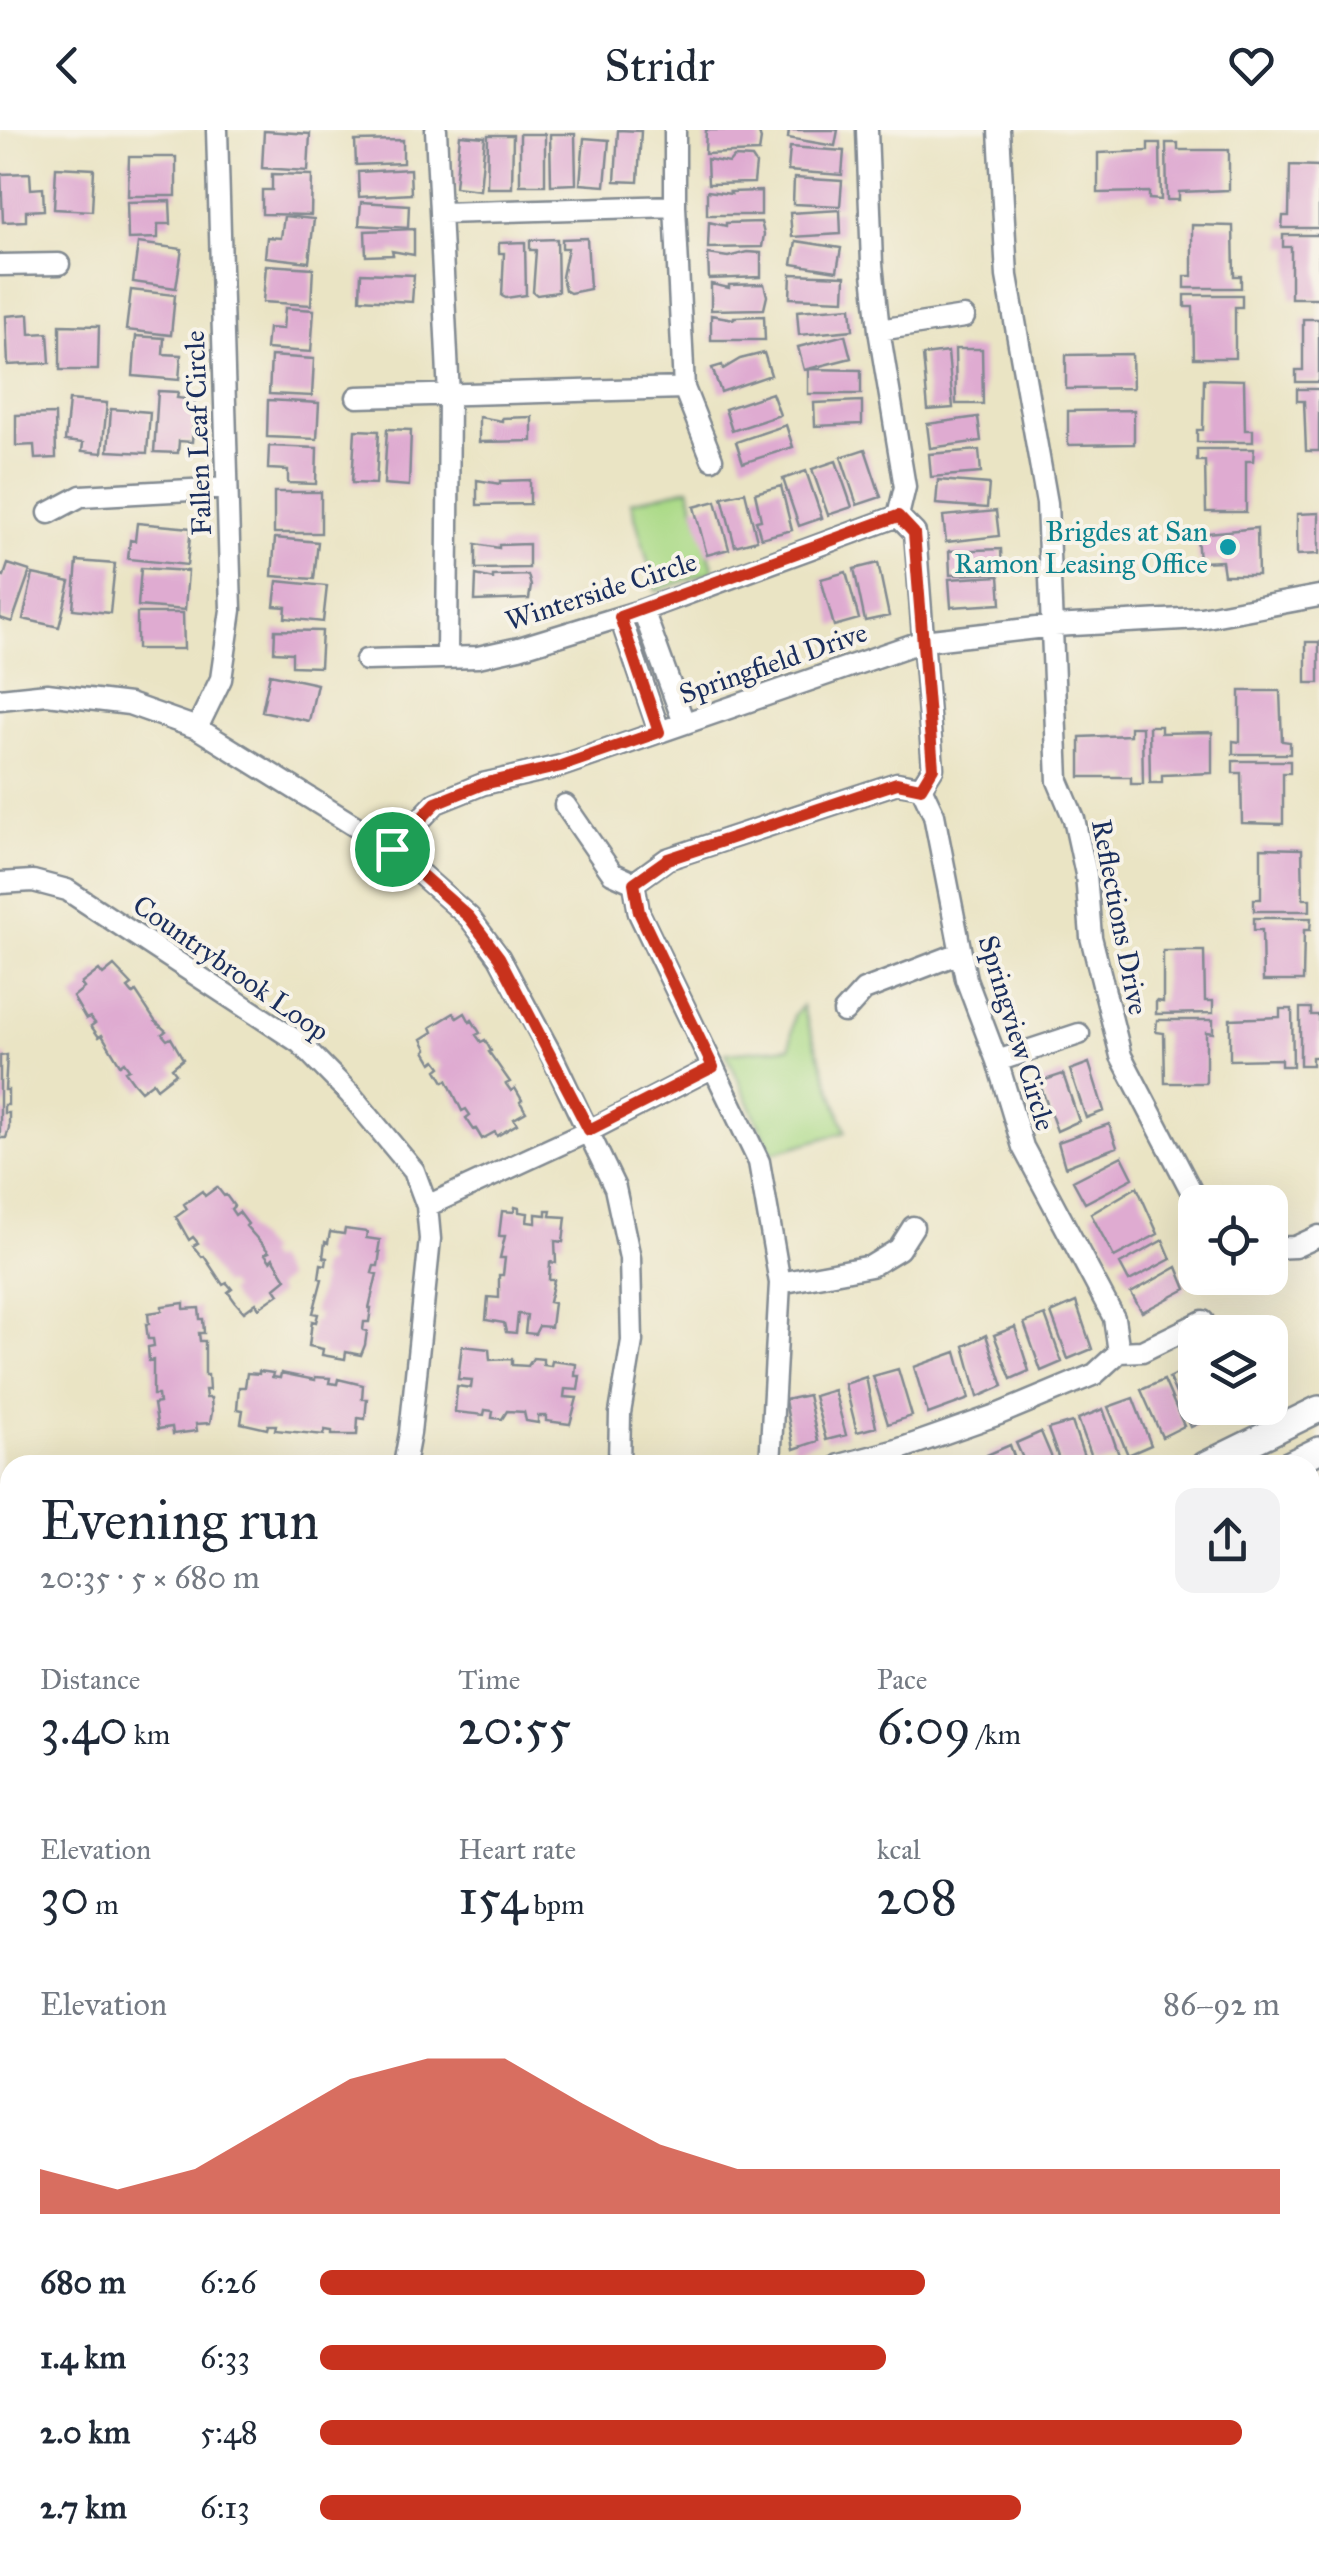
<!DOCTYPE html>
<html lang="en">
<head>
<meta charset="utf-8">
<style>
	body { margin:0; font-family:"IM FELL Great Primer",serif; background:#f2f2f3; color:#1f2937; height:100vh; display:flex; flex-direction:column; font-size:38px; white-space:nowrap }
	* { box-sizing:border-box; margin:0 }
	p { font-size:32px; color:#747a83 }
	.icon { flex:none; width:55px; height:55px; fill:none; stroke:currentColor; stroke-width:2; stroke-linecap:round; stroke-linejoin:round }
	.map { position:relative; flex:1; overflow:hidden }
	.details { position:absolute; left:0px; top:1325px; width:1320px; height:1112px; display:flex; flex-direction:column; background:#fff; border-radius:30px 30px 0 0; box-shadow:0 10px 40px #0002 }
	.details>* { flex:none }
	.buttons { position:absolute; left:1178px; top:1055px; display:grid; gap:20px }
	.buttons a { display:grid; place-items:center; width:110px; height:110px; border-radius:20px; background:#fff; box-shadow:0 10px 40px #0002; font-size:50px }
	.pin { position:absolute; display:grid; place-items:center; width:85px; height:85px; color:#fff; margin:-42px; border:5px solid #fff; border-radius:50%; box-shadow:0 2px 10px #0007 }
	.round { display:grid; place-items:center; flex:none; width:105px; height:105px; border-radius:20px; background:#f2f2f3 }
	.overview { display:flex; align-items:center; justify-content:space-between; height:170px; padding:0 40px }
	h1 { font-size:55px; font-weight:600; line-height:75px }
	.figures { display:grid; grid-template-columns:repeat(3,1fr); gap:15px; height:170px; padding:10px 40px }
	.figures div { display:grid; align-content:center }
	.figures b { font-size:50px; font-weight:600 }
	.figures small { font-size:28px; font-weight:400 }
	.figures p { font-size:28px }
	.chart { height:280px; padding:20px 40px }
	.chart p { display:flex; justify-content:space-between }
	.chart svg { width:100%; height:180px; margin-top:10px; fill:#c8321e; opacity:.7 }
	ul { padding:0 40px; list-style:none; font-size:32px }
	li { display:grid; grid-template-columns:160px 120px 1fr; align-items:center; height:75px }
	li i { height:25px; border-radius:12px; background:#c8321e }
	header { display:flex; justify-content:space-between; align-items:center; height:130px; padding:0 40px; background:#fff; font-size:45px; font-weight:600 }
	.map>svg:first-child { display:block }
	.green { fill:#abda87; stroke:#638472; stroke-width:2.5 }
	.building { fill:#dfabd1 }
	.lines { fill:none; stroke-linecap:round; stroke-linejoin:round }
	.minor-casing { stroke:#828a91; stroke-width:25 }
	.major-casing { stroke:#828a91; stroke-width:30 }
	.minor { stroke:#fff; stroke-width:20 }
	.major { stroke:#fff; stroke-width:25 }
	.route-casing { stroke:#fff; stroke-width:20 }
	.route { stroke:#c8321e; stroke-width:12 }
	.culture-dot { fill:#0f9aa8; stroke:#f7f3e8; stroke-width:4 }
	.labels { text-anchor:middle; dominant-baseline:central; stroke-width:8; stroke-linejoin:round; paint-order:stroke }
	.street-label { font-size:28px; fill:#1b2f5e; stroke:#f7f3e8 }
	.culture-label { font-size:28px; fill:#0d838f; stroke:#f7f3e8; text-anchor:end }
</style>
</head>
<body>
<header><svg class="icon" aria-label="back" viewBox="0 0 24 24"><path d="M15 5l-7 7 7 7"/></svg>Stridr<svg class="icon" aria-label="heart" viewBox="0 0 24 24"><path d="M12 20l-8-8c-3-5 5-10 8-4 3-6 11-1 8 4z"/></svg></header>
<div class="map">
<svg width="1319" height="2437" viewBox="0 0 1319 2437">
	<rect width="100%" height="100%" fill="#f7f3e8"/>
	<filter id="ink" filterUnits="userSpaceOnUse"><feTurbulence type="fractalNoise" baseFrequency=".01" numOctaves="2"/><feDisplacementMap in="SourceGraphic" scale="20" xChannelSelector="R" yChannelSelector="G"/><feConvolveMatrix kernelMatrix="1 2 1 2 8 2 1 2 1" color-interpolation-filters="sRGB"/></filter>
	<filter id="wash" filterUnits="userSpaceOnUse"><feTurbulence type="fractalNoise" baseFrequency=".0048" numOctaves="4" result="noise"/><feDisplacementMap in="SourceGraphic" scale="40" xChannelSelector="R" yChannelSelector="G"/><feGaussianBlur stdDeviation="2.25" result="paint"/><feColorMatrix in="noise" values="0 0 0 0 0 0 0 0 0 0 0 0 0 0 0 0 0 1.4 0 .05"/><feComposite in="paint" operator="in"/></filter>
	<g filter="url(#wash)">
		<rect width="100%" height="100%" fill="#eae4c4"/>
		<!-- green -->
		<path class="green" d="M689 358 714 441 656 461 631 372Z
			M802 876 846 1002 772 1023 726 923 790 917 794 885Z
			M1319 1340V2437H0V1711L10 1705V2428H1310V1345Z"/>
		<g id="blocks">
			<!-- building -->
			<path class="building" d="M618 0 641 1 638 52 615 51Z
				M706 0H758L761 9 759 22 705 24Z
				M789 0H838L835 16 788 8Z
				M264 1 310 4 308 41 262 38Z
				M520 4H545V55H520Z
				M550 4H575L576 54 551 55Z
				M460 5 485 7 480 60 455 57Z
				M488 5H513L512 58H487Z
				M584 8 609 10 605 56 580 54Z
				M403 10V33L356 35 355 11Z
				M1148 13H1160L1161 70 1149 69V62L1098 63V23L1148 21Z
				M1166 13H1178V20H1229V60L1179 62V70H1167Z
				M790 17 844 21 842 45 788 41Z
				M129 27H176V66H128Z
				M734 27 752 28 756 34 754 53 708 54 707 29 729 33Z
				M1290 35 1319 36V98H1282L1283 86H1289Z
				M56 37 94 39 92 81 54 79Z
				M410 39 411 64 359 67 358 42Z
				M30 43 31 59 43 58 44 80 26 81V91L3 92 1 44Z
				M272 44 312 45 311 85 262 84V60H272Z
				M794 48 842 51 840 76 793 74Z
				M707 61 731 64 730 62 761 61V85H707Z
				M170 71 171 94H158V108L128 109 127 72Z
				M361 72 409 75 408 98 359 95Z
				M840 80 841 104 792 107 790 83Z
				M284 86 314 89 309 132 265 127 267 107 281 108Z
				M709 92 726 96V93L761 92 764 104 762 117 708 118Z
				M1192 95 1233 96 1234 146H1241V158H1185V146H1192Z
				M414 99V125L392 121 393 125 366 126 365 101Z
				M1283 105H1319V168H1291V117H1283Z
				M587 108 590 159 570 163 565 160 562 147 568 118H562V109Z
				M557 109 558 162 537 165 533 162 536 120H530V110Z
				M796 111 841 118 837 141 792 134Z
				M525 112 526 165 506 168 502 166 504 123H499V113Z
				M138 113 182 119 176 158 133 152Z
				M747 122 761 123V147L709 149 708 124 728 127Z
				M266 135 313 138 311 175 263 172Z
				M361 143 414 145 412 172 360 169Z
				M791 144 845 146 844 170 790 168Z
				M711 154 729 158V155L764 154 767 166 764 179 711 180Z
				M131 160 175 165 171 205 126 200Z
				M1185 165H1242V177H1235V228H1194L1193 177H1185Z
				M851 177 853 200 799 205 797 181Z
				M285 178 314 180 311 222 266 219 268 198 283 199Z
				M29 184 30 204 48 203 50 233 8 235 6 186Z
				M711 185 734 189V187L764 186 765 210H711Z
				M1303 189H1319V252H1296V240H1303Z
				M60 195 99 196 98 240H60Z
				M845 205 851 228 804 240 798 217Z
				M136 206 164 208 163 224 181 225 179 250 133 246Z
				M955 219H982L983 274H956Z
				M948 222 953 278 928 280 923 225Z
				M764 223 771 245 721 262 712 238 722 235 723 239 740 229Z
				M1132 224 1133 258 1066 259V225Z
				M271 226 314 229 312 266 269 264Z
				M808 239 861 240V264H808Z
				M1204 249 1244 250 1245 300H1253V312H1197V300H1203Z
				M1297 259H1319V321H1306L1304 271H1297Z
				M158 261 178 262 177 268 195 270 192 312 179 311 178 323 154 322Z
				M772 263 780 285 732 301 725 279Z
				M69 270 107 273 102 323 82 321 83 313 65 311Z
				M268 270 319 273 317 309 267 307Z
				M862 271V294L815 296 814 273Z
				M111 279 150 282 147 323 108 321Z
				M1134 280V314L1068 315V281Z
				M55 284 56 328 35 329 34 315 16 316V285Z
				M479 287 502 291V288L532 287V311L479 312Z
				M978 287 981 311 930 318 927 294Z
				M786 295 793 317 743 333 736 312Z
				M387 299 411 300 409 356 384 354Z
				M355 300 379 301 376 354 352 353Z
				M269 316 317 318 316 354 288 353V340L268 339Z
				M865 319 881 367 857 375 841 327Z
				M1197 319H1254L1253 331H1246V382H1206L1205 331H1197Z
				M979 320 981 343 931 347 929 324Z
				M836 331 852 377 828 385 812 339Z
				M806 341 822 388 799 396 783 349Z
				M477 350 500 354V351L530 350V374L477 375Z
				M938 350 989 354 987 378 936 374Z
				M781 356 792 400 761 408 756 391 761 390 755 363Z
				M274 362H321V403H274Z
				M745 362 757 410 735 416 722 367Z
				M716 371 729 419 707 425 694 377Z
				M996 381 999 406 946 412 943 386Z
				M1319 383V424L1297 425V384Z
				M137 393 191 398 187 435 128 429 130 410 135 411Z
				M1257 398 1258 445H1224L1222 431 1199 432 1197 404Z
				M275 408 318 412 314 449 272 446Z
				M476 414 499 418V415L529 414V438L476 439Z
				M1001 419 1002 443 950 445 949 421Z
				M77 431 115 434 110 483 73 479Z
				M878 433 889 486 865 491 854 439Z
				M8 434 30 441 12 492 0 488V445L4 446Z
				M141 438 188 441 185 480 138 476Z
				M846 442 859 489 834 496 821 449Z
				M33 444 70 452 59 497 23 489Z
				M476 445 493 449V446L528 445 531 456 529 469 475 471Z
				M999 446 1001 474 951 477 949 449Z
				M277 451 327 456 323 492 285 488 286 477 274 476Z
				M137 483H183L184 519H137Z
				M275 500 322 501 320 537 292 536V523L274 522Z
				M1306 512H1319V553H1306Z
				M270 544 317 554 309 591 262 581Z
				M1240 561H1280L1282 611 1290 612V624H1233V611L1240 612Z
				M1149 596H1161V603L1212 602V643L1162 645V653H1150Z
				M1130 597H1142L1143 654H1131V647H1080V607L1130 605Z
				M1233 631H1290V643H1283V694L1242 693 1241 643H1233Z
				M1261 718 1302 719 1303 769H1310V781H1254V769H1261Z
				M1254 788H1311L1310 800H1304L1303 851H1263L1262 800H1254Z
				M1163 821H1204L1205 871H1213V883L1156 884V871L1163 872Z
				M114 836 132 855 128 858 133 864 136 862 155 891 166 901 162 904 167 910 171 908 183 929 172 938 176 943 157 958 153 952 141 961 133 952 125 941 129 939 124 932 120 935 102 905 99 907 91 896 95 893 90 887 86 889 73 867 84 858 81 854 99 840 103 845Z
				M1300 878H1311V885H1319V927H1312V935H1300Z
				M1280 879H1292L1293 936H1281V929L1230 930V889L1280 887Z
				M454 883 457 888 465 883 470 892 472 890 480 903 476 905 481 912 485 910 491 921 489 922 510 952 506 954 511 961 515 958 522 970 520 972 526 982 514 989 517 994 497 1006 495 1002 482 1009 476 999 474 1000 466 988 470 985 466 979 462 981 447 950 444 952 437 940 441 937 436 930 432 933 425 921 427 919 422 909 433 902 431 897Z
				M1157 890H1213V903L1206 902V953H1165L1164 903 1156 902Z
				M7 925 5 960H8V975H4V983H9V998L6 1008H0V926Z
				M1089 933 1104 981 1086 988 1070 940Z
				M1063 944 1079 991 1057 1001 1039 952Z
				M1109 994 1117 1017 1065 1037 1058 1012Z
				M1122 1026 1133 1048 1085 1073 1073 1051Z
				M217 1057 224 1066 226 1065 234 1076 231 1079 235 1085 239 1082 248 1094 246 1096 269 1122 265 1124 270 1131 273 1128 286 1149 275 1158 279 1164 259 1178 256 1173 244 1182 236 1173 228 1162 232 1159 227 1153 223 1155 204 1126 202 1127 193 1116 198 1113 193 1107 189 1110 176 1087 187 1079 184 1074 202 1061 205 1066Z
				M1137 1057 1158 1104 1114 1127 1091 1084Z
				M515 1077 519 1078V1082L528 1083 527 1092 536 1093V1084L546 1085V1080H551L550 1086 566 1087 563 1112 555 1111 556 1133 550 1132 549 1150H554L549 1172 554 1173 551 1197 539 1196 535 1204 525 1203 527 1185 518 1184 516 1203 506 1202 504 1193 486 1190 488 1167 499 1168V1145H503L505 1128H500L505 1106H499L502 1081 514 1082Z
				M345 1099 367 1102 366 1108 380 1110 378 1122H380L378 1136H374L372 1143 377 1144 369 1178H371L369 1192H364L363 1200 367 1201 365 1215 361 1225 346 1222 345 1229 322 1225 323 1219 309 1216 312 1191 316 1192 318 1184 313 1183 322 1149 319 1148 321 1134 326 1135 327 1128 323 1127 325 1112 328 1113 330 1102 344 1104Z
				M1163 1110 1171 1129 1129 1151 1120 1134Z
				M1177 1137 1186 1159 1142 1182 1131 1163Z
				M1076 1172 1092 1219 1068 1229 1051 1183Z
				M184 1173V1179L199 1178 200 1189H203L204 1203H199L200 1211H205V1245H208L209 1260H205L206 1268H211L212 1282 210 1293 196 1294 197 1301 173 1304 172 1297 158 1299 154 1274 159 1273 158 1265H153V1230L149 1231 148 1217 154 1216 153 1209H148L146 1194H149L148 1183 162 1181V1176Z
				M1045 1185 1062 1232 1041 1241 1024 1193Z
				M1015 1197 1029 1241 1011 1249 994 1205Z
				M986 1205 1003 1256 978 1267 964 1216Z
				M462 1216 489 1219 490 1230 512 1229V1235L528 1236 533 1228 543 1229V1235L551 1236 552 1231 576 1234 575 1246H580L578 1260 565 1259 564 1267 577 1268 570 1294 546 1291V1286H538V1293L526 1291 524 1282 507 1281 502 1289 492 1288 493 1281 485 1280 484 1285 455 1282 457 1256 471 1258 472 1250 458 1249Z
				M956 1222 969 1269 928 1284 914 1237Z
				M1193 1236 1195 1278H1210L1214 1286 1191 1297 1169 1248Z
				M898 1239 912 1286 888 1294 873 1246Z
				M259 1241 273 1243 272 1247 280 1248 281 1243 315 1250V1247L330 1248 329 1253 337 1254 338 1249 363 1255 362 1269H367L365 1289 358 1288 357 1305H332V1301L325 1300 324 1305 275 1300 276 1295H268L267 1299 241 1293 243 1280 237 1279 239 1257H245L247 1243 259 1244Z
				M866 1247 876 1297 857 1302 845 1254Z
				M1164 1250 1184 1296 1162 1307 1141 1260Z
				M834 1260 846 1305 826 1310 814 1266Z
				M808 1265 818 1311 794 1319 785 1270Z
				M1133 1268 1151 1315 1128 1325 1108 1277Z
				M1103 1279 1120 1328 1095 1335 1078 1289Z
				M1072 1292 1087 1335H1061L1048 1299Z
				M1041 1302 1055 1335H1026L1016 1313Z
				M1010 1315 1017 1335H991L987 1325Z
				M0 1453 4 1462 10 1460V1534L3 1536 0 1527 7 1520 0 1503Z
				M10 2176V2211L0 2223V2187Z
				M1315 2370 1319 2385V2419L1310 2421V2371Z
				M29 2428H69L68 2437H27Z
				M229 2428H269L278 2434 275 2437H243Z
				M380 2428H435L442 2437H387Z
				M610 2428H636V2437H609Z
				M761 2428H807L806 2437H760Z
				M818 2428H861L860 2437H817Z"/>
		</g>
	</g>
	<g filter="url(#ink)">
		<use href="#blocks" fill-opacity="0" stroke="#828a91" stroke-width="2.5"/>
		<g class="lines">
			<!-- minor casing -->
			<g class="minor-casing">
				<path id="minor" d="M436 0 449 266 447 527
					M675 0V76L684 258 712 329
					M999 0 1007 146 1047 373 1058 651 1074 689 1086 744 1091 807 1121 926 1197 1072
					M442 83 675 76
					M0 135 59 134
					M879 200 964 187
					M357 267 684 258
					M49 383 81 366 227 358
					M898 386 915 403 933 638 921 657
					M643 480 684 593
					M620 487 659 601
					M366 530 478 527 519 518 643 480 898 386 905 357 879 200 872 134 867 0
					M0 569 47 564 129 574 197 598 392 719 469 787 499 827 552 926 615 1058 630 1128 632 1211 620 1283 619 1335
					M197 598 221 549 231 480 217 0
					M565 675 612 743 634 753
					M392 719 436 673 483 654 561 636 923 511 1054 496 1201 488 1319 466
					M0 753 33 751 67 760 300 913 350 964 414 1041 427 1076 430 1109 410 1303 404 1335
					M634 753 667 729 897 653 921 657 934 685 966 849 997 931 1023 1017 1114 1188 1119 1222 1095 1244 999 1284 897 1320 840 1335
					M634 753 639 783 759 1032 780 1153 770 1335
					M844 882 864 860 960 823
					M997 931 1079 904
					M427 1076 589 1001 713 937
					M1270 1118 1295 1117 1319 1106
					M780 1153 871 1136 899 1119 913 1097
					M1119 1222 1142 1221 1203 1191
					M0 1399 10 1393
					M1310 1495 1319 1498
					M1310 1537 1319 1541
					M1310 1623 1319 1605
					M98 2428 100 2437"/>
			</g>
			<!-- major casing -->
			<g class="major-casing">
				<path id="major" d="M1205 1335 1319 1279
					M1288 1335 1319 1320
					M0 1646 10 1640
					M0 1683 10 1677"/>
			</g>
			<!-- minor -->
			<use href="#minor" class="minor"/>
			<!-- major -->
			<use href="#major" class="major"/>
		</g>
	</g>
	<g class="lines" filter="url(#ink)">
		<!-- route casing -->
		<g class="route-casing">
			<path id="route" d="M898 386 914 403 933 638 921 658 897 653 668 729 634 753 639 782 713 937 589 1000 499 827 469 787 392 719 436 673 483 654 561 636 659 602 620 487Z"/>
		</g>
		<!-- route -->
		<use href="#route" class="route"/>
	</g>
	<!-- markers -->
	<circle class="culture-dot" cx="1228" cy="417" r="10"/>
	<g class="labels">
		<!-- street labels -->
		<g class="street-label">
			<text transform="translate(198 303) rotate(-92)">Fallen Leaf Circle</text>
			<text transform="translate(601 461) rotate(-18)">Winterside Circle</text>
			<text transform="translate(773 533) rotate(-19)">Springfield Drive</text>
			<text transform="translate(1120 787) rotate(79)">Reflections Drive</text>
			<text transform="translate(231 838) rotate(35)">Countrybrook Loop</text>
			<text transform="translate(1017 903) rotate(73)">Springview Circle</text>
		</g>
		<!-- culture labels -->
		<g class="culture-label">
			<text x="1208" y="401">Brigdes at San<tspan x="1208" dy="32">Ramon Leasing Office</tspan></text>
		</g>
	</g>
</svg>
<div class="buttons">
<a><svg class="icon" aria-label="locate" viewBox="0 0 24 24"><circle cx="12" cy="12" r="6"/><path d="M12 2v4M12 18v4M2 12h4M18 12h4"/></svg></a>
<a><svg class="icon" aria-label="layers" viewBox="0 0 24 24"><path d="M12 4l9 5-9 5-9-5zM3 14l9 5 9-5"/></svg></a>
</div>
<div class="pin" style="left:392px;top:719px;background:#1e9e55"><svg class="icon" aria-label="arrive" viewBox="0 0 24 24"><path d="M6 21V4h12l-3 4 3 4H6"/></svg></div>
<section class="details">
<div class="overview"><div><h1>Evening run</h1><p>20:35 · 5 × 680 m</p></div><a class="round"><svg class="icon" aria-label="share" viewBox="0 0 24 24"><path d="M12 15V3M7 8l5-5 5 5M5 13v7h14v-7"/></svg></a></div>
<div class="figures">
<div><p>Distance</p><b>3.40<small> km</small></b></div>
<div><p>Time</p><b>20:55</b></div>
<div><p>Pace</p><b>6:09<small> /km</small></b></div>
</div>
<div class="figures">
<div><p>Elevation</p><b>30<small> m</small></b></div>
<div><p>Heart rate</p><b>154<small> bpm</small></b></div>
<div><p>kcal</p><b>208</b></div>
</div>
<div class="chart"><p><span>Elevation</span>86–92 m</p>
<svg viewBox="0 0 160 44" preserveAspectRatio="none"><path d="M0 44V33L10 38L20 33L30 22L40 11L50 6L60 6L70 17L80 27L90 33L100 33L110 33L120 33L130 33L140 33L150 33L160 33V44z"/></svg>
</div>
<ul>
<li><b>680 m</b>6:26<i style="width:63%"></i></li>
<li><b>1.4 km</b>6:33<i style="width:59%"></i></li>
<li><b>2.0 km</b>5:48<i style="width:96%"></i></li>
<li><b>2.7 km</b>6:13<i style="width:73%"></i></li>
</ul>
</section>
</div>
</body>
</html>
